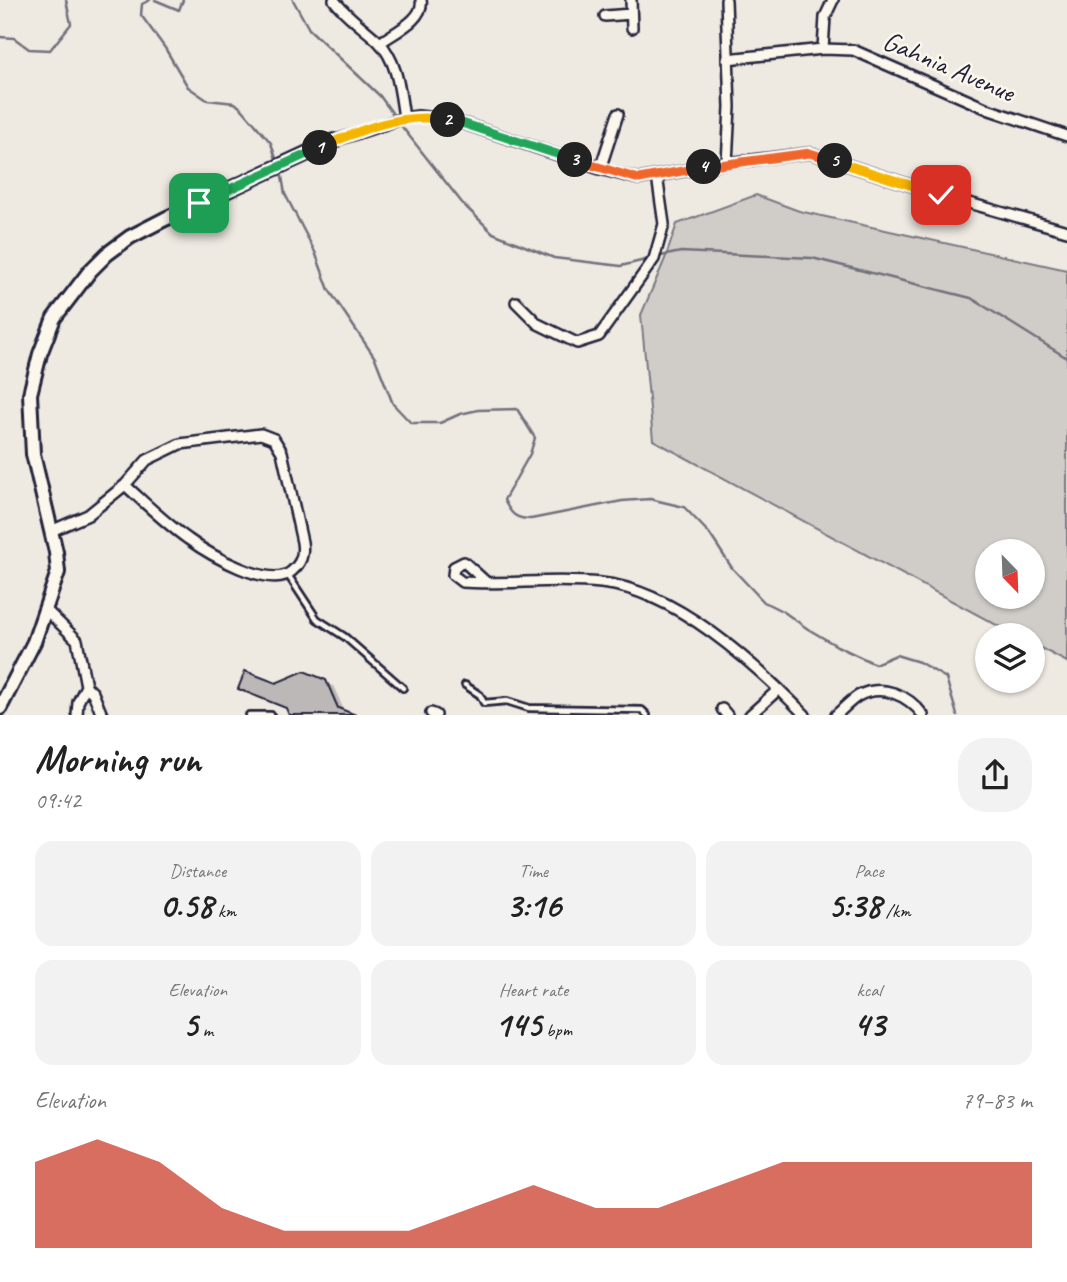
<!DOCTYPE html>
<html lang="en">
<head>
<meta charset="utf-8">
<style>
	body { margin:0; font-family:Caveat,sans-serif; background:#f2f2f2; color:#222; height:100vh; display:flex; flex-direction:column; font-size:26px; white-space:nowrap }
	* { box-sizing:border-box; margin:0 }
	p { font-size:23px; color:#767676 }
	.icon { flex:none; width:38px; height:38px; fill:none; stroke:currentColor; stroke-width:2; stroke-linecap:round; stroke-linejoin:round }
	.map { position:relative; height:715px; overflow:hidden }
	.sheet { display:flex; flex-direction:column; background:#fff; flex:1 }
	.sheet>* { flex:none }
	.needle { width:46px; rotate:157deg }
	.controls { position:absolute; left:975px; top:539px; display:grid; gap:14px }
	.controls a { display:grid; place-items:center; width:70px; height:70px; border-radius:50%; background:#fff; box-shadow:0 2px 5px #0004; font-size:35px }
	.pin { position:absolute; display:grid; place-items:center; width:60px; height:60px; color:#fff; margin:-30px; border-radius:14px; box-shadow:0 4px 10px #0006 }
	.km { position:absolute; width:35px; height:35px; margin:-18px; border-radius:50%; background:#222; color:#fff; font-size:19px; line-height:35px; text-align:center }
	.round { display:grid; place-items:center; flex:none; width:74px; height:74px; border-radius:28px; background:#f2f2f2 }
	.overview { display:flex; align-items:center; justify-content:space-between; height:119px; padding:0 35px }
	h1 { font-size:38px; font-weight:600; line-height:52px }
	.figures { display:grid; grid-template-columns:repeat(3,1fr); gap:10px; height:119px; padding:7px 35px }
	.figures div { display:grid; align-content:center; border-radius:18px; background:#f2f2f2; text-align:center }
	.figures b { font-size:35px; font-weight:600 }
	.figures small { font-size:19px; font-weight:400 }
	.figures p { font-size:19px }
	.chart { height:196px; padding:14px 35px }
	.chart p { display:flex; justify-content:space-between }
	.chart svg { width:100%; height:126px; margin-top:7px; fill:#c8321e; opacity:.7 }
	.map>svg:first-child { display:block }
	.green { fill:#d0cdc9; stroke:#797882; stroke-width:2; fill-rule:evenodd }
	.shadow { fill:#0003 }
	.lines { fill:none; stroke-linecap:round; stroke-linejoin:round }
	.stream { stroke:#716f7c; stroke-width:2.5 }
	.building { fill:#bcb8b8; stroke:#22223b; stroke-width:2 }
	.lane-casing { stroke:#22223b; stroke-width:10 }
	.street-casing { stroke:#22223b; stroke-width:14 }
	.secondary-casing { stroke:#22223b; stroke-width:18 }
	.lane { stroke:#fbf7ec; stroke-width:4.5 }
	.street { stroke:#fbf7ec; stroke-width:9 }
	.secondary { stroke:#fbf7ec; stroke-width:12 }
	.split-1-casing { stroke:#fff; stroke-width:14 }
	.split-2-casing { stroke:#fff; stroke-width:14 }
	.split-3-casing { stroke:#fff; stroke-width:14 }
	.split-4-casing { stroke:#fff; stroke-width:14 }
	.split-5-casing { stroke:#fff; stroke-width:14 }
	.split-6-casing { stroke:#fff; stroke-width:14 }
	.split-1 { stroke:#22a559; stroke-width:9 }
	.split-2 { stroke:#f5b400; stroke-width:9 }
	.split-3 { stroke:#22a559; stroke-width:9 }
	.split-4 { stroke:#f0652b; stroke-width:9 }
	.split-5 { stroke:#f0652b; stroke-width:9 }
	.split-6 { stroke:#f5b400; stroke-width:9 }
	.labels { text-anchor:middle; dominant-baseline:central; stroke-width:5; stroke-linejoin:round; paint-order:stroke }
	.street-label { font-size:28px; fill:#22223b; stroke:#fbf7ec }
</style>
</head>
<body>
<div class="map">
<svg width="1067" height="715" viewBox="0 0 1067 715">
	<rect width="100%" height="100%" fill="#eeeae2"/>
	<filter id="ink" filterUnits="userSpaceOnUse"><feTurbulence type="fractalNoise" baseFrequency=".0143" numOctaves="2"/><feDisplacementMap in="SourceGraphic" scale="14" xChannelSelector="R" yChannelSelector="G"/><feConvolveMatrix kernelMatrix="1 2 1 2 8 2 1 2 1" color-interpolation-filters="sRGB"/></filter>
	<g filter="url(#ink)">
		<!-- green -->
		<path class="green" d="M756 195 799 211 1067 270V662L1033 644 1032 635H1015L653 440 641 315 665 259 677 224ZM987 551H1032V597H987Z"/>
		<!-- shadow -->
		<path class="shadow" d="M325 682 334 687 345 713 351 715H291L289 709 240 688Z"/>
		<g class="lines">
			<!-- stream -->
			<path class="stream" d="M150 0 142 4 141 15 165 48 188 87 207 100 235 103 243 110 271 143 277 162
				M155 0 179 10 183 0
				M293 0 309 29 380 96 395 117
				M0 37 14 38 29 49 50 50 71 24 66 0
				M399 123 463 204 493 233 554 258 621 266 649 259
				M281 171 285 194 315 252 329 290 375 358 393 404 411 423H440L460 414 478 410 517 409 535 438 530 454 504 500C511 514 515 519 531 519L622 501 650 499 684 507 709 533 732 568 764 602 784 612 808 629 837 646 875 664 896 655 919 662 946 678 957 715
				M656 257 681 252 812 258 971 298 1067 358"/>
		</g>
		<!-- building -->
		<path class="building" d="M245 671 276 683 304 671 326 680 338 708 356 715H289L286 708 238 689Z"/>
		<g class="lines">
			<!-- lane casing -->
			<g class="lane-casing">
				<path id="lane" d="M288 575 317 619 345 637 403 688
					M465 685 480 695 484 703 507 701 529 708 642 710 647 715
					M249 715H271"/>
			</g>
			<!-- street casing -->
			<g class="street-casing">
				<path id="street" d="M334 0C346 16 364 28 378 41 398 61 400 92 404 118
					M631 0 632 28
					M726 0 730 107 727 163
					M605 16 631 14
					M380 43C393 33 425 19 421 0
					M823 49 825 17 833 0
					M727 59 823 49 853 50 990 110 1067 136
					M334 141 404 118 418 116 436 118 465 124 600 169 639 179 727 163 810 153 941 195 1067 231
					M600 169 618 114
					M516 302 538 324 577 343 599 336 654 259 664 224 657 176
					M51 531 88 515 125 485 147 460 180 444 261 434 274 439 282 452 302 542C304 555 301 563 292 571 271 591 207 553 188 539 165 523 145 503 125 485
					M486 582 464 562 454 567 453 575 462 582C508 585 555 578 601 583 675 590 755 664 805 715
					M46 610 77 640 86 686 78 702 77 715
					M86 686 93 693 102 715
					M722 709 727 715
					M431 713 436 715
					M750 715 779 689
					M836 715C843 709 850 701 858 696 882 683 908 695 923 715"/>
			</g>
			<!-- secondary casing -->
			<g class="secondary-casing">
				<path id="secondary" d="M0 708 34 642 58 572 56 552 33 454 30 394 40 354 54 318 90 271 107 254 130 237 165 219 334 141"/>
			</g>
			<!-- lane -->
			<use href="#lane" class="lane"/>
			<!-- street -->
			<use href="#street" class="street"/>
			<!-- secondary -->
			<use href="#secondary" class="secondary"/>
		</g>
	</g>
	<g class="lines" filter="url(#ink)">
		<!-- split-1 casing -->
		<g class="split-1-casing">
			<path id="split-1" d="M199 203 320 148"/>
		</g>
		<!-- split-2 casing -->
		<g class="split-2-casing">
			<path id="split-2" d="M320 148C362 129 401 112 448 120"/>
		</g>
		<!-- split-3 casing -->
		<g class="split-3-casing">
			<path id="split-3" d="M448 120 465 124 575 160"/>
		</g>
		<!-- split-4 casing -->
		<g class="split-4-casing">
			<path id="split-4" d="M575 160 639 179 704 167"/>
		</g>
		<!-- split-5 casing -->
		<g class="split-5-casing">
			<path id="split-5" d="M704 167 810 153 835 161"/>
		</g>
		<!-- split-6 casing -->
		<g class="split-6-casing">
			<path id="split-6" d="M835 161 941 195"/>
		</g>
		<!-- split-1 -->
		<use href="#split-1" class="split-1"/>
		<!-- split-2 -->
		<use href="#split-2" class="split-2"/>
		<!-- split-3 -->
		<use href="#split-3" class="split-3"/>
		<!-- split-4 -->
		<use href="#split-4" class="split-4"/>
		<!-- split-5 -->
		<use href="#split-5" class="split-5"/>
		<!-- split-6 -->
		<use href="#split-6" class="split-6"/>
	</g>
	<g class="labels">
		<!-- street labels -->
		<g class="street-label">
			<text transform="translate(949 66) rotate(23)">Gahnia Avenue</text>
		</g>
	</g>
</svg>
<div class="controls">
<a><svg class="needle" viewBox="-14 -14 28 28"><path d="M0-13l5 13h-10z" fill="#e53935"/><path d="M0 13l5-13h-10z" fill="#767676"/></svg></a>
<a><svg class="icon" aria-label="layers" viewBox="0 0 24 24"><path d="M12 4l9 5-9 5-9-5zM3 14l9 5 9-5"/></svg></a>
</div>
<div class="pin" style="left:199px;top:203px;background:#1e9e55"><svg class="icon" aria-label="arrive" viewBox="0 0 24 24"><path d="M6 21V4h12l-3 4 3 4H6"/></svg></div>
<div class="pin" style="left:941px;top:195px;background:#d93025"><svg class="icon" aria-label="check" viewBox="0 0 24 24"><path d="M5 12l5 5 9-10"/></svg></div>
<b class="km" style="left:320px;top:148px">1</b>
<b class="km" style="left:448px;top:120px">2</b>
<b class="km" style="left:575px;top:160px">3</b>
<b class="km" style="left:704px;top:167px">4</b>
<b class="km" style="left:835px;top:161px">5</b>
</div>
<section class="sheet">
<div class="overview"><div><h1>Morning run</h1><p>09:42</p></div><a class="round"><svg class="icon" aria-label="share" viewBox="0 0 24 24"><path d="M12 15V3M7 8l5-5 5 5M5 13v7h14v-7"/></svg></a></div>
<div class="figures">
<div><p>Distance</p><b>0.58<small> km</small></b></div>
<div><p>Time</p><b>3:16</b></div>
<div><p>Pace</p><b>5:38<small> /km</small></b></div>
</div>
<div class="figures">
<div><p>Elevation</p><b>5<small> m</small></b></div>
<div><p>Heart rate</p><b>145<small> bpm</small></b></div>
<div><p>kcal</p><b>43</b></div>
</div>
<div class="chart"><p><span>Elevation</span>79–83 m</p>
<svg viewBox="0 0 160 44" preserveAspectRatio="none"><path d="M0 44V14L10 6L20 14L30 30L40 38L50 38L60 38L70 30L80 22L90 30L100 30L110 22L120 14L130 14L140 14L150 14L160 14V44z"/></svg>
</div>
</section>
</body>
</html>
